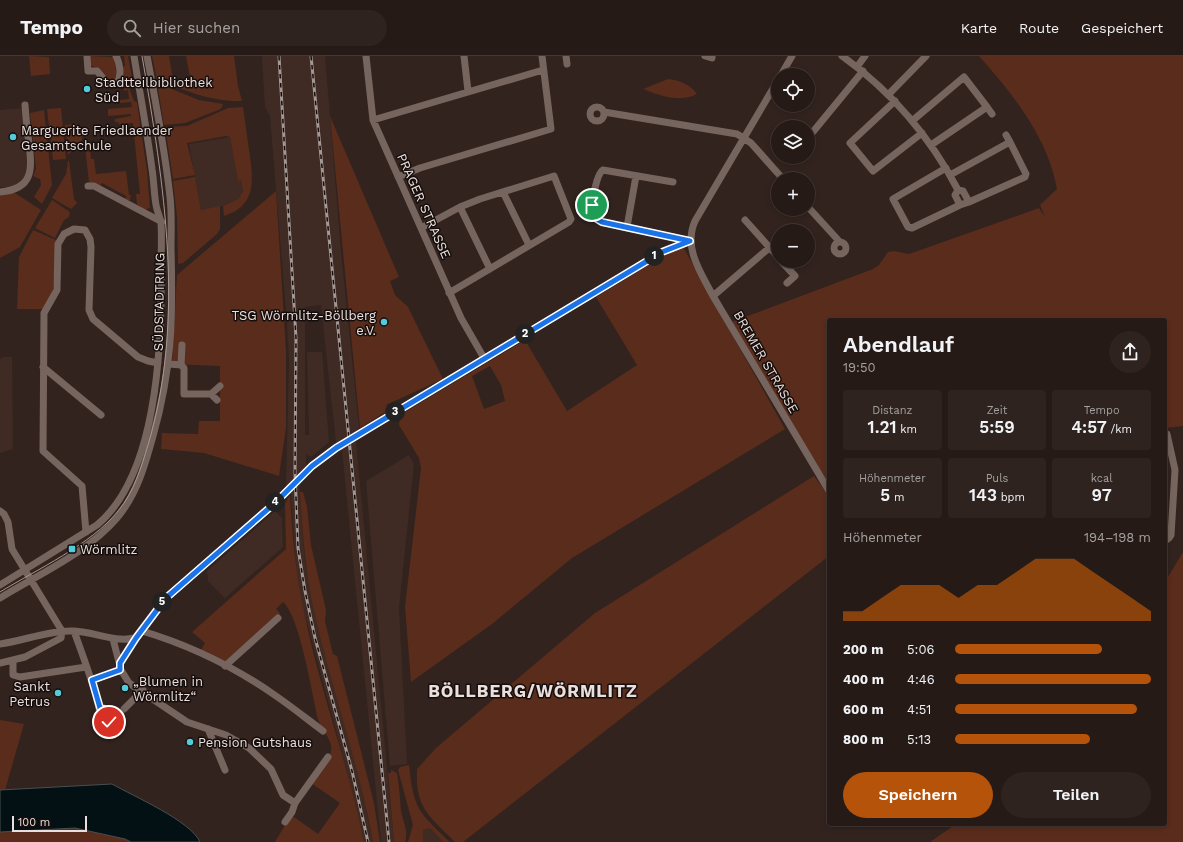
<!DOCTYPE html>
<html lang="de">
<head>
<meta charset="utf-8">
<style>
	body { margin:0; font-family:"Work Sans",sans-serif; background:#2e231f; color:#f1f3f6; height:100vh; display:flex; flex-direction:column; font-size:15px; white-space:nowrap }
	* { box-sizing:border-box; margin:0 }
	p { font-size:13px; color:#a4a1a1 }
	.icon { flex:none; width:22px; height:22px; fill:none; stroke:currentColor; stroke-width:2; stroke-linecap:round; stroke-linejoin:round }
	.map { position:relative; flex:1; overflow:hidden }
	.panel { position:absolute; left:827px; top:262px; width:340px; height:508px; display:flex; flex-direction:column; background:#261a16; border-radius:4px; box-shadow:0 2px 6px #0003,0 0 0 1px #423835 }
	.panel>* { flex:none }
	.buttons { position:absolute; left:771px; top:12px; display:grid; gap:8px }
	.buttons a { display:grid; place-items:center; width:44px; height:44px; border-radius:50%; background:#261a16; box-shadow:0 2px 6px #0003,0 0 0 1px #423835; font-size:20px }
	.scale { position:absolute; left:12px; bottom:10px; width:75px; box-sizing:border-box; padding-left:4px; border:2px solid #eadfdc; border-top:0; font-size:11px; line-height:14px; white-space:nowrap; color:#eadfdc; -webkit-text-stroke:3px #150e0c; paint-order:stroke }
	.pin { position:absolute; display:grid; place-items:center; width:34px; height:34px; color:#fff; margin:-17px; border:2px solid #fff; border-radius:50%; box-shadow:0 1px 4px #0007 }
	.km { position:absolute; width:20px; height:20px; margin:-10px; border-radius:50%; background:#222; color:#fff; font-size:11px; line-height:20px; text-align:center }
	.round { display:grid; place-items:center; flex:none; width:42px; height:42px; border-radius:21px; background:#2e231f }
	.headline { display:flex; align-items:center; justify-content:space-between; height:68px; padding:0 16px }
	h1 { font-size:22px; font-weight:600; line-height:30px }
	.metrics { display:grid; grid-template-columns:repeat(3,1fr); gap:6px; height:68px; padding:4px 16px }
	.metrics div { display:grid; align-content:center; border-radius:4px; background:#2e231f; text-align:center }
	.metrics b { font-size:17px; font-weight:600 }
	.metrics small { font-size:11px; font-weight:400 }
	.metrics p { font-size:11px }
	.chart { height:112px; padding:8px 16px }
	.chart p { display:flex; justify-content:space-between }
	.chart svg { width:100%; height:72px; margin-top:4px; fill:#b45309; opacity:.7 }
	.button { display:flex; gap:8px; margin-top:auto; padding:8px 16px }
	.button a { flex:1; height:46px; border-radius:24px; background:#b45309; color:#fff; font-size:16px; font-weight:600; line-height:46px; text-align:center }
	.button a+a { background:#2e231f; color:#f1f3f6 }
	ul { padding:0 16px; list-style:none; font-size:13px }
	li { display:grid; grid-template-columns:64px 48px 1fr; align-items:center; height:30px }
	li i { height:10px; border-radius:5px; background:#b45309 }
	header { display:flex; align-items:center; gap:24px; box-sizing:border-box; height:56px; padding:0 20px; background:#261a16; border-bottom:1px solid #423835 }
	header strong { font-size:19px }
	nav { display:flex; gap:22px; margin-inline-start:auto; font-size:14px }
	.search { width:280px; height:36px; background:#2e231f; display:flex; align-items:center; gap:10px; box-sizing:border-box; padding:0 14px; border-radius:22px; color:#a4a1a1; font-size:15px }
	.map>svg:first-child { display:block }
	.built { fill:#3f2b23 }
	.green { fill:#5a2c1b; fill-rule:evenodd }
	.water { fill:#031114; stroke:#484f50 }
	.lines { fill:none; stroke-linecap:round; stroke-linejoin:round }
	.minor { stroke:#76655e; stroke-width:7 }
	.tram { stroke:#a59894; stroke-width:1 }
	.rail-casing { stroke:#a59894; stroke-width:3 }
	.rail { stroke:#150e0c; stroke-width:1.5; stroke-dasharray:4.5; stroke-linecap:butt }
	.route-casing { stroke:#fff; stroke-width:8 }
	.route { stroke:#1a73e8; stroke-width:5 }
	.poi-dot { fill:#53cbda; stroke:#150e0c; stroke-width:1.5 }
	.labels { text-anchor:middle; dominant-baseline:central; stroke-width:3; stroke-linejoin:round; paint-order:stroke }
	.poi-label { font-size:13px; fill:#eadfdc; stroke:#150e0c; text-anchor:start }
	.street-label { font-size:13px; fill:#eadfdc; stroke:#150e0c }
	.district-label { font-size:17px; font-weight:bold; letter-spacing:1px; fill:#eadfdc; stroke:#150e0c }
</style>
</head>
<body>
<header>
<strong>Tempo</strong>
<div class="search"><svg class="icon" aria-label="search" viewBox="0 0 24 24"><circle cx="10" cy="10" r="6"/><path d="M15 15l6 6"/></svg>Hier suchen</div>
<nav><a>Karte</a><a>Route</a><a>Gespeichert</a></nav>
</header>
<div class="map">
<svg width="1183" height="786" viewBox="0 0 1183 786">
	<rect width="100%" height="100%" fill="#32231e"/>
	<!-- built -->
	<path class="built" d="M262 0H325L341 196 359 372 356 374V386L394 786H381L341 384 336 387 321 249 305 251V379H309L307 296H322L329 386 311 401 306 398V412L299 418 302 470 305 505 324 595 359 721 373 786H364L348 719 303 552 296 513 290 428 286 431 289 304 287 267 270 60 265 51Z
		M24 52 29 108 27 120 18 131H0V54Z
		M230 81 238 124H241L243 135 238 143 223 150 201 154 189 88Z
		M4 301H12L13 393 0 397V303Z
		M409 399 414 408 399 552 407 708 390 710 366 425Z
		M275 455 282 462 283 491 225 542 208 525 207 515Z
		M430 772 443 786H423V774Z"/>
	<!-- green -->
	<path class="green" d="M29 0 49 1 50 18 31 20Z
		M89 0 113 1 115 6 117 21 112 26H107L101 15 89 8Z
		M124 0H128L133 27H131L130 23 123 24 121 11 125 10Z
		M152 0H169L174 30 191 27 186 0H234L238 30 242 45C209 46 186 34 157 24Z
		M979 0H1183V370L1165 372V264H829V435L729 267 873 213 879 209 888 196 894 195 909 198 1039 152 1045 161 1040 149 1057 133C1048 82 1013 38 979 0Z
		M668 23C679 24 691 29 697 38 679 47 661 40 643 33Z
		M157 27 199 44 223 48 221 53 185 67 164 69Z
		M124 32H129L134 45 137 46 147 115 150 152 144 154 137 148 136 138H140L133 67 119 68 118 66H115V63L131 60V58L108 60V53L132 51 131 46 120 47V44L129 43 128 34 124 35Z
		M243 51C245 65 247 79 249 94 253 121 258 150 224 160L223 150 238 143 243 135 241 124 238 125 230 81 226 80 187 87 195 119 173 123 165 71 187 70 228 52Z
		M61 52 66 103 53 104 47 53Z
		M44 54 52 129 42 148 34 141 41 129 40 123 33 120 36 113 30 57Z
		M330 60 399 221 390 225 395 239 408 251 443 323 386 349 390 353 360 372Z
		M76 68 81 72 82 84 68 99 65 69Z
		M85 89H90L91 103H94L96 118 126 115 129 139H131L130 144H125L126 140 102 127 100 130 89 127Z
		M68 105H69L74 143 77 147 71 153 52 142 66 118Z
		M195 121 201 154 220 150V173L217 178 183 207 178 208 177 161 173 125Z
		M12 135 41 154 20 191 0 202V136Z
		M276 135 286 295V372L279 420 204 397 161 393 162 377 198 378 199 365H220V310L172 308 177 219Z
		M52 144 70 156 69 161 64 164 55 182 35 172Z
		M33 174 56 184 53 236 43 253H17L19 201Z
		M682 189 785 373 572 502 492 568 411 626 405 551 421 412 419 402 399 369 400 359 525 284 567 355 637 309 596 241ZM490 310 501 329 505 345 484 353 472 320Z
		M814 420 829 440V500L463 786H455C429 760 415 752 417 713L436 692 595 557Z
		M300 436H303L307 451 311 489 326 554 325 565 333 598 337 600 374 747 380 786H373C358 704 329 626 312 545 305 509 302 472 300 436Z
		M290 439C292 476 295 513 303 550 318 630 348 706 364 786H275L291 759 318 778 340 747 311 727C318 718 333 703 331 690 330 680 320 673 318 663 312 638 300 561 283 546L276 553 280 557 224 606 201 594 205 587 192 576 286 493 285 447Z
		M1183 496V786H930L956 768H1165V526Z
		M0 664 24 668 5 734H0Z
		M409 709C414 754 418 755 450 786H443L430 772 423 774V786H408L413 769 398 714 400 711Z
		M391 714 397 717C399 729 400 742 401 755 403 766 409 775 405 786H394L388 717H391Z
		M75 772 125 783 131 786H0V776Z"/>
	<!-- water -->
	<path class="water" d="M112 728C133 740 191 765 200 786H131L125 783 75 772 0 776V734Z"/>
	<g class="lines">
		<!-- minor -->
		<path class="minor" d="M87 0 88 15H97L108 28 117 27C122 20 120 7 116 0
			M366 0 373 64 461 262 484 302
			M464 0 468 35
			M566 0 567 8
			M705 0 712 2V0
			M842 0C891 35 930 81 958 134
			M857 11 865 0
			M781 19 792 0
			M778 24 695 165C683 192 701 217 713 240L829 435
			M888 39 926 0
			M895 45 850 87 873 115 922 77
			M987 51 992 58
			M590 58a7 7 0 1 1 14 0a7 7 0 1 1-14 0Z
			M604 56 737 78 751 87 783 123
			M373 64 543 14
			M912 65 964 21 987 51 931 89
			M812 77 863 15
			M1006 79 1010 86
			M946 112 893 143 908 171 912 172 960 149
			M950 119 1010 86 1026 118 1025 121 969 146
			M398 121 420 112 551 73 542 0
			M673 126 603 114C597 117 591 146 593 153 595 159 597 163 602 166L690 185
			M88 130H94L162 166
			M958 134 963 135 969 146 960 149 955 139Z
			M0 136C34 133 32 113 29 87 27 74 26 62 25 49
			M503 136 529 189
			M460 151 490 213
			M808 151 839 185
			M745 164 778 201
			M627 171 636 120
			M421 172 460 151 480 143 554 120 571 163 569 166 449 237
			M834 192a6 6 0 1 1 12 0a6 6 0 1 1-12 0Z
			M781 205 795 220 787 227
			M713 240 769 192
			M169 308 181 309 184 312V338H211L217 344
			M181 309 182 289
			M43 311 101 359
			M211 338 220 330
			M0 455 4 458 8 466 12 493 62 575
			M86 476 82 430 43 395 44 257 57 234 58 188 64 178 74 173 85 174 90 183 91 191 89 254 93 263 138 301 148 305 158 307
			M1165 485 1169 482 1171 479 1175 414 1167 378
			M0 529 97 469C157 419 162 289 161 215 161 199 162 183 161 167 160 161 157 155 156 149 154 138 154 125 152 113 147 75 140 38 134 0
			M0 542C39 518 87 497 117 462 137 438 145 409 153 380 172 313 173 263 171 193 171 176 172 158 170 141 165 94 156 47 147 0
			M74 575C85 606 97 636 102 668
			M142 575C189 589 236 612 276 640 292 651 307 663 323 675
			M113 583 121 614 129 627 187 666 226 679 249 692 271 713 283 739 295 747
			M0 588C22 585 48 575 69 575 92 574 112 587 135 582L165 543 275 447 312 410 334 393 662 196 690 185
			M13 605V619L20 621 86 611
			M0 607 25 601 61 582 62 575
			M120 607 135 582
			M225 610 278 562
			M92 624 121 614
			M100 652 104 653 109 666 115 672
			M124 653 143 634
			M208 673 225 714
			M285 766 292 756 295 747 328 701"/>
		<!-- tram -->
		<path class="tram" d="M0 536C36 514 92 488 118 455 134 436 141 412 148 389 186 262 164 128 142 0"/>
		<!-- rail casing -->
		<g class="rail-casing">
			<path id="rail" d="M279 0 296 282 295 417 298 492 305 535 315 582 352 715 368 786
				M311 0 389 786"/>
		</g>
		<!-- rail -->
		<use href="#rail" class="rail"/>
	</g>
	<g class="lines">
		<!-- route casing -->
		<g class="route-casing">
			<path id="route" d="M109 666 104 653 100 652 92 624 120 614V607L136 582 166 542 275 447 312 410 336 392 662 196 690 185 602 166 597 163 592 149"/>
		</g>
		<!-- route -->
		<use href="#route" class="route"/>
	</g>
	<!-- markers -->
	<g class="poi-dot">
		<circle cx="87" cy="33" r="4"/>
		<circle cx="13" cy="81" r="4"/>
		<circle cx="384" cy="266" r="4"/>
		<rect x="68" y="489" width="8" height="8" rx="2"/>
		<circle cx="125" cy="632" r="4"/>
		<circle cx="58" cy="637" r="4"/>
		<circle cx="190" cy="686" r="4"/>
	</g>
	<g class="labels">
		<!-- poi labels -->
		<g class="poi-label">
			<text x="95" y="26">Stadtteilbibliothek<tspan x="95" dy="15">Süd</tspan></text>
			<text x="21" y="74">Marguerite Friedlaender<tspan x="21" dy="15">Gesamtschule</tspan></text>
			<text x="376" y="259" text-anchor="end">TSG Wörmlitz-Böllberg<tspan x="376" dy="15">e.V.</tspan></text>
			<text x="80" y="493">Wörmlitz</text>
			<text x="133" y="625">„Blumen in<tspan x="133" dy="15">Wörmlitz“</tspan></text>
			<text x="50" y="630" text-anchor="end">Sankt<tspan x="50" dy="15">Petrus</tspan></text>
			<text x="198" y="686">Pension Gutshaus</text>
		</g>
		<!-- street labels -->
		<g class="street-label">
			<text transform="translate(424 150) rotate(66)">PRAGER STRASSE</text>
			<text transform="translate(159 246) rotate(-89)">SÜDSTADTRING</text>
			<text transform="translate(766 306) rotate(60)">BREMER STRASSE</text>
		</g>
		<!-- district labels -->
		<g class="district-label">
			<text x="533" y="635">BÖLLBERG/WÖRMLITZ</text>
		</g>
	</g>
</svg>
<div class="buttons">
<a><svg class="icon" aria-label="locate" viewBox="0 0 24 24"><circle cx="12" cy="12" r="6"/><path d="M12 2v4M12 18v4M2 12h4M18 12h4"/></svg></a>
<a><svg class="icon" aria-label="layers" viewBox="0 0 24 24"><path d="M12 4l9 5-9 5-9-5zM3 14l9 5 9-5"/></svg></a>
<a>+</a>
<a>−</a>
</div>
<div class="scale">100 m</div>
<div class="pin" style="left:592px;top:149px;background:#1e9e55"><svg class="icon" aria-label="arrive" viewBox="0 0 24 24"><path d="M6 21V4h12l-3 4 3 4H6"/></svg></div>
<div class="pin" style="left:109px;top:666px;background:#d93025"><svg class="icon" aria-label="check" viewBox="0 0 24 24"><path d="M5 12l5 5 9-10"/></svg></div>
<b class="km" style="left:654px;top:200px">1</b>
<b class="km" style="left:525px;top:278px">2</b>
<b class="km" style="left:395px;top:356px">3</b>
<b class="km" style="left:275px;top:446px">4</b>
<b class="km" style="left:162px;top:546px">5</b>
<section class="panel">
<div class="headline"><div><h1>Abendlauf</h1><p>19:50</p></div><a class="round"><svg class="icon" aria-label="share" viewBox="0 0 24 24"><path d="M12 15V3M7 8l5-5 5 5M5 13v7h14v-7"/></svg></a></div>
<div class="metrics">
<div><p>Distanz</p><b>1.21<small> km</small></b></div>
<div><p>Zeit</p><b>5:59</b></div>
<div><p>Tempo</p><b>4:57<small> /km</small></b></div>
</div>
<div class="metrics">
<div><p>Höhenmeter</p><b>5<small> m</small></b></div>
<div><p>Puls</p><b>143<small> bpm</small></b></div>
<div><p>kcal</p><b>97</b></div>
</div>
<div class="chart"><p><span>Höhenmeter</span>194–198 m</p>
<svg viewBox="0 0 160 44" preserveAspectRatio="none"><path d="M0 44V38L10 38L20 30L30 22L40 22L50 22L60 30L70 22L80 22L90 14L100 6L110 6L120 6L130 14L140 22L150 30L160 38V44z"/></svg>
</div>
<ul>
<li><b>200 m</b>5:06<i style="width:75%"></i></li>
<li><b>400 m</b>4:46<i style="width:100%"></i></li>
<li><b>600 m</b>4:51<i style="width:93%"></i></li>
<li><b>800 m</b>5:13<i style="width:69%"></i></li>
</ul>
<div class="button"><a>Speichern</a><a>Teilen</a></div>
</section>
</div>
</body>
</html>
